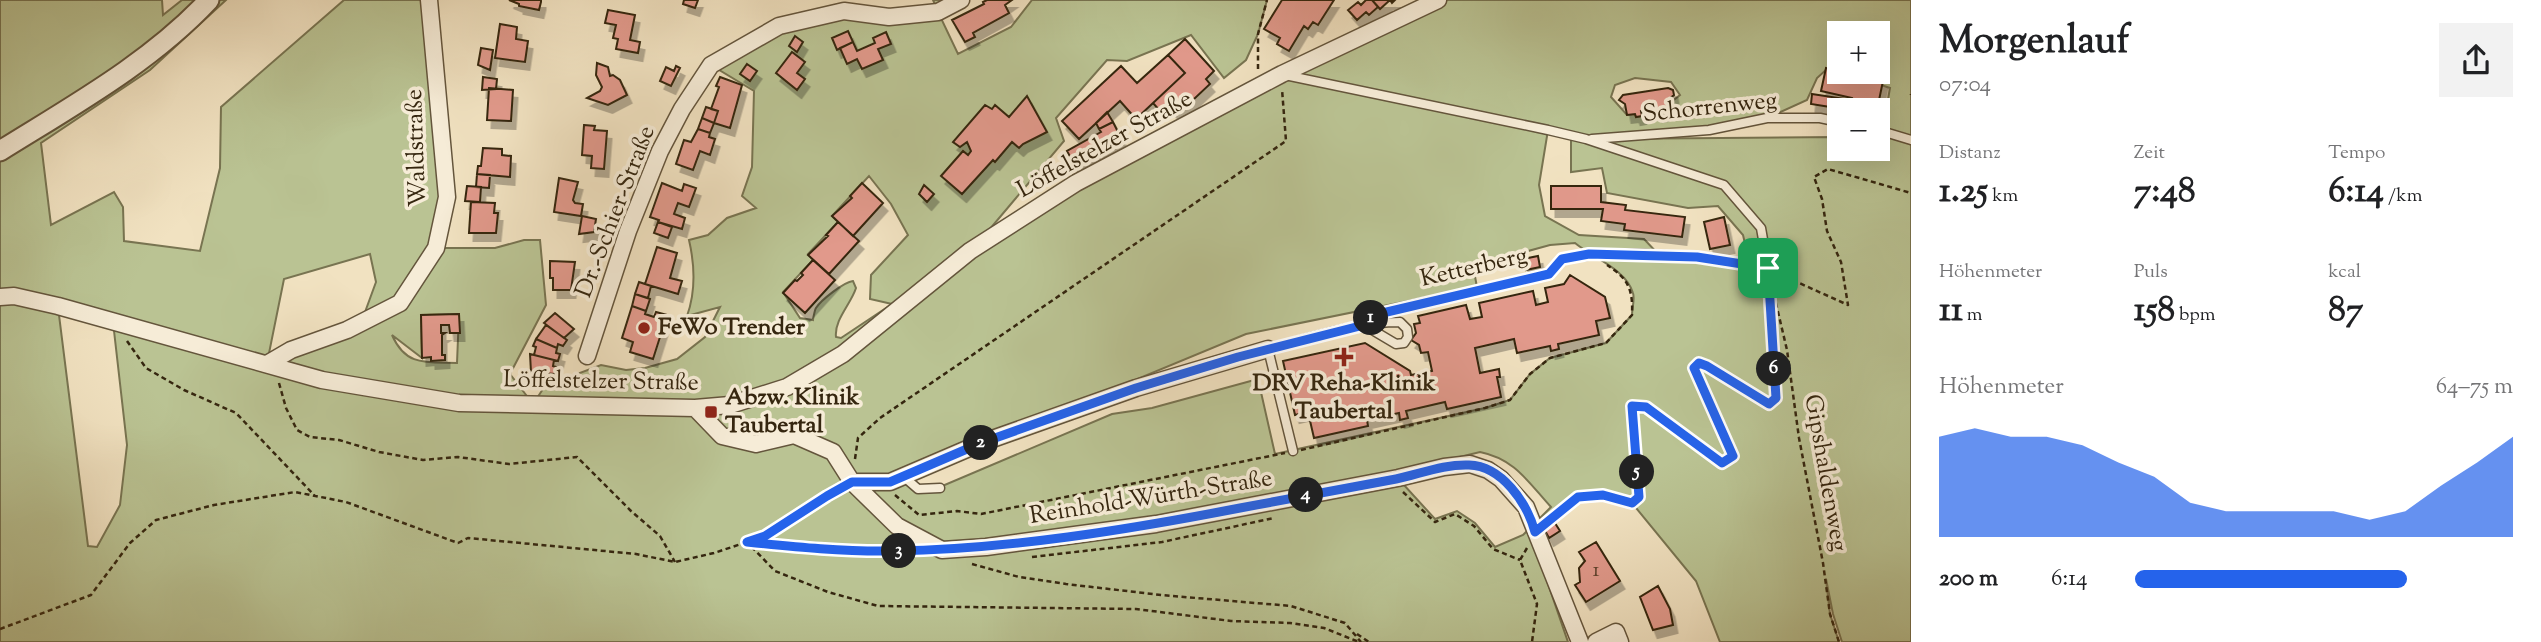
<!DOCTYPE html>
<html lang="de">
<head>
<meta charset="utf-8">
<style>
	body { margin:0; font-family:"Sorts Mill Goudy",serif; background:#f2f2f2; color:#202124; height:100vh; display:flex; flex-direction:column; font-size:26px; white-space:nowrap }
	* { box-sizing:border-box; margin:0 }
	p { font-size:23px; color:#757577 }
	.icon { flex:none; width:38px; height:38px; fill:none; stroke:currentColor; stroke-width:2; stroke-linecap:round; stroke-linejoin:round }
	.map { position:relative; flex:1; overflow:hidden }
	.details { display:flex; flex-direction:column; background:#fff; width:630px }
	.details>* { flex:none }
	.tools { position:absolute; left:1827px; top:21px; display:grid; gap:14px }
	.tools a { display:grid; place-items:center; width:63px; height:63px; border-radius:0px; background:#fff; box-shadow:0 7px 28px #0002; font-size:35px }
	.pin { position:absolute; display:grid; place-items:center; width:60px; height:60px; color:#fff; margin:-30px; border-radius:14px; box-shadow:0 4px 10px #0006 }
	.km { position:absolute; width:35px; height:35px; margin:-18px; border-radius:50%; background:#222; color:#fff; font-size:19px; line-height:35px; text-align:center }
	.round { display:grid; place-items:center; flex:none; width:74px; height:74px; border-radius:0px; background:#f2f2f2 }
	.summary { display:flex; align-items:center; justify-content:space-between; height:119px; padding:0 28px }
	h1 { font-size:38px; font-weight:700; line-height:52px }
	.stats { display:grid; grid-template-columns:repeat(3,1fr); gap:10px; height:119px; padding:7px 28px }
	.stats div { display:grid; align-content:center }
	.stats b { font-size:35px; font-weight:700 }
	.stats small { font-size:19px; font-weight:400 }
	.stats p { font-size:19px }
	.chart { height:196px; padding:14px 28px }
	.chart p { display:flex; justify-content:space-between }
	.chart svg { width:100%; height:126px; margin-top:7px; fill:#2563eb; opacity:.7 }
	ul { padding:0 28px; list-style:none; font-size:23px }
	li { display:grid; grid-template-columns:112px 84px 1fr; align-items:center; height:52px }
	li i { height:18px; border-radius:9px; background:#2563eb }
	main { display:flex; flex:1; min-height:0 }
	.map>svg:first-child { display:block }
	.green { fill:#bac393; stroke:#787451; stroke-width:2; fill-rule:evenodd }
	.building { fill:#e1998b; stroke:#35260f; stroke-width:2; filter:url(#shadow) }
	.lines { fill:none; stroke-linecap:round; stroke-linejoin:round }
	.service-casing { stroke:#64553c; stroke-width:11 }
	.minor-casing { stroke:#64553c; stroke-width:19 }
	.tertiary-casing { stroke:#64553c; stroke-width:23 }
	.path { stroke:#35260f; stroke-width:2.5; stroke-dasharray:5 3.5; stroke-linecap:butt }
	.service { stroke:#f6ecd7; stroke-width:8 }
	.minor { stroke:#f6ecd7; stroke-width:16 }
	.tertiary { stroke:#f6ecd7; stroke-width:19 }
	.route-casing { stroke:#fff; stroke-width:14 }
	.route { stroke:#2563eb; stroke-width:9 }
	.poi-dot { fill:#8f2418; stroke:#f6ecd7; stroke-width:2.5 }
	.labels { text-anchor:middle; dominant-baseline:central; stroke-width:7; stroke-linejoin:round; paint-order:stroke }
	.number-label { font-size:21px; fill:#60432e }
	.street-label { font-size:24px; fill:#35260f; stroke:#f6ecd7 }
	.poi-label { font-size:24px; font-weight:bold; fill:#35260f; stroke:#f6ecd7; text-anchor:start }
</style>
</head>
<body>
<main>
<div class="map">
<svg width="1911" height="642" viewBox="0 0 1911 642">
	<defs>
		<filter id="shadow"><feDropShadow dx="4.5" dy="8" stdDeviation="0" flood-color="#0004"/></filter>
	</defs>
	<rect width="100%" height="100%" fill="#f1e2c1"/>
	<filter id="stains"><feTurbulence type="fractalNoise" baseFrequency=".00286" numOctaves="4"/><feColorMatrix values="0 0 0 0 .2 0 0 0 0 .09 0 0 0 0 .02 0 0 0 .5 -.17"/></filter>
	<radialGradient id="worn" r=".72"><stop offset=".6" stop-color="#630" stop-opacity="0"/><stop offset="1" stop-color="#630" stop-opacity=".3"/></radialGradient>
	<!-- green -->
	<path class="green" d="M0 0H162L163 15 182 0H226L150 70 41 143 51 225 114 192 123 207 124 241 200 251 220 168 221 107 344 0H429L447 197 437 248H495L524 240H540L546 305 510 374 533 404 545 386 601 365 626 370 645 368 677 359 705 337 720 307 687 316C696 291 695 266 689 240L708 235 727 218 756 208 742 196 752 167 754 91 711 65 779 26 844 11H938L933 0H961L938 12 958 54 1011 27 1032 0H1267L1258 34 1246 60 1224 78 1191 35 1127 61 1107 60 1056 118 1064 141 973 249 1076 183 1438 0H1911V642H1842L1833 614 1826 579 1830 614 1839 642H1720L1696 581 1632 503 1603 495 1578 497 1535 532 1532 537 1568 642H0ZM1839 33H1878V72H1857L1878 84 1890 88 1887 105 1878 124V149H1839V137L1601 139 1709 130 1767 118 1807 100 1817 78 1837 60 1839 61ZM1635 78 1671 82 1680 95 1670 103V109L1664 110V113L1658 114 1657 109 1641 111 1642 116 1636 117 1635 114 1627 115 1611 97 1615 85ZM1548 130 1571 136V172L1602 168 1607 193 1688 208 1718 206 1743 235 1750 265 1660 256 1644 239 1579 235 1545 216 1539 185ZM869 176 891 204 908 235 871 275 870 299 892 304 841 338 836 337C834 320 851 304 856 288L853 281C844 282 821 300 816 308 815 309 813 319 813 320L800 318 783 292 813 260 808 254 838 222 832 216ZM1575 243C1593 258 1626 269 1633 293 1635 299 1632 309 1632 315L1606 343 1550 358 1530 374 1510 400 1485 408 1275 454 1258 379 1152 408 1112 414 940 487 918 489 903 476 1246 334 1477 287 1473 266 1550 245ZM370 254 376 282 361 323 267 363 284 279ZM58 307 113 322 127 445 120 505 97 547 88 546ZM459 314 457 363C427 362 406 367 392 335L422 358 421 315ZM1480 452C1515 459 1528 482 1551 507L1523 535 1495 547 1475 523 1457 511 1435 519 1393 473Z"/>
	<!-- building -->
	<path class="building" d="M509 0H541V2L539 10 519 6V4Z
		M684 0H698L695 8 683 4Z
		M987 0H1012L1005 5 1009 13 973 33 975 37 965 42 952 20 984 4 983 2Z
		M1282 0H1334L1318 25 1313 22 1308 29 1304 26 1289 51 1277 44 1280 38 1264 29Z
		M1366 0H1372L1378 7 1369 15 1366 12 1357 20 1348 10 1358 2 1361 5Z
		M1372 0H1395L1392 3 1390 0 1380 9Z
		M608 10 635 15 630 40 640 42 638 53 616 49 618 39 613 38 616 25 605 23Z
		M500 24 517 27 516 39 528 41 525 62 495 58Z
		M848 31 853 42 837 50 832 38Z
		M886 32 891 44 878 49 883 60 862 69 857 59 847 64 840 48 853 42 857 51 875 43 873 38Z
		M795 36 803 42 797 52 789 46Z
		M1185 39 1214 71 1206 79 1210 84 1177 115 1168 104 1160 111 1153 103 1185 73 1168 55Z
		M481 48 493 50 490 70 478 65Z
		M792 52 805 62 797 73 805 79 797 90 776 73Z
		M1168 55 1185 73 1136 119 1120 101 1079 139 1062 121 1121 66 1137 83Z
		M597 63 608 67 610 76 613 75 620 80 627 95 608 105 587 98 600 91 602 87 596 75Z
		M747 64 757 71 750 81 740 74Z
		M676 66 680 68 671 86 660 81 666 67 674 71Z
		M1826 68 1883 81 1877 110H1850L1852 98 1821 91Z
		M483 77 497 79 496 89 482 90Z
		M720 77 742 85 730 128 714 123 718 111 711 109 719 87 716 86Z
		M489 88 513 90 511 121 487 120Z
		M1668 88 1673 90 1674 95 1669 99 1671 109 1664 110V113L1658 114 1657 109 1641 111 1642 116 1636 117 1635 114 1627 115 1625 104 1619 100 1623 95Z
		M1812 94 1845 99 1843 109 1811 104Z
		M1027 96 1047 132 1023 144 1019 148 1012 142 995 162 993 160 962 194 941 176 963 151 968 155 971 151 967 142 960 147 953 142 985 105 992 109 995 105 1009 117Z
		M706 107 718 111 714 123 702 118Z
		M1107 112 1113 122 1099 129 1096 123Z
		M702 118 714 123 710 133 698 129Z
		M1113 122 1123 142 1110 149 1109 146 1074 164 1067 151 1101 132 1099 129Z
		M584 125 595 126 594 130 607 131 604 169 591 168 592 156 582 155Z
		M698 129 710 133 709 137 715 139 710 155 700 151 693 170 676 164 684 140 691 142Z
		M483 148 502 149V155L511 156 510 177 477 174 478 166H481Z
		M477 174 490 175 489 188 476 187Z
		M559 178 578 182 573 200 575 203 583 204 581 216 554 212Z
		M662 183 682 191 684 184 696 188 689 207 678 203 674 214 685 218 682 229 658 222 659 220 650 217Z
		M862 183 883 203 853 236 832 216 852 198 850 196Z
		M924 185 934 194 927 202 919 194Z
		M467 186 481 187 480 202 465 201Z
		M1551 186H1601V202L1626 205 1625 210 1685 217 1682 237 1624 230 1625 224 1601 221 1603 209H1551Z
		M471 202 495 203 494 213H498L496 233H469Z
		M582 216 596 219 594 232 579 234Z
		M1724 217 1730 245 1710 249 1704 222Z
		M658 222 672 227 668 238 654 233Z
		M838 222 859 241 829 274 808 255 828 236 826 235Z
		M657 247 677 253 670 278 682 281 678 294 645 284Z
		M1538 256 1540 267 1526 270 1523 259Z
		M813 260 835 280 805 313 783 293 795 280 797 281 803 275 801 273Z
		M550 261 575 262 571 290H553V278H550Z
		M1570 275 1605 297 1610 318 1596 321 1599 335 1558 344 1559 349 1551 351 1550 346 1517 353 1514 339 1475 348 1480 373 1499 369 1500 377H1497L1501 397 1447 409 1445 402 1406 411 1408 418 1400 420 1399 413 1367 420 1368 426 1314 438 1308 412 1295 415 1283 361 1365 343 1410 371 1411 375 1432 371 1428 352 1421 353 1419 345 1411 340 1416 333 1414 324 1420 323 1418 316 1466 305 1470 319 1482 317 1479 303 1533 291 1536 305 1548 302 1545 288 1564 284Z
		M639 282 651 286 648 298 635 294Z
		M635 294 650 299 646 311 632 306Z
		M632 306 646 311 645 314 654 317 656 312 667 315 653 359 630 352 633 342 622 338Z
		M555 313 574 329 564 338 544 323Z
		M459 314 460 333H450L449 325H441V333H445L442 335V355H445V360L431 361V357L422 358 421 315Z
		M546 325 567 340 563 346 558 344 557 348 536 339Z
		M536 339 557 348 556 353 560 354 558 361 534 355 536 347 533 346Z
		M530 354 554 360 553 366 556 367 555 374 531 372Z
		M1553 520 1560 531 1549 538 1543 527Z
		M1596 542 1620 581 1586 602 1575 585 1580 582 1579 568 1585 561 1579 552Z
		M1658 586 1670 609 1673 625 1653 630 1640 597Z"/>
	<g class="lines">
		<!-- service casing -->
		<g class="service-casing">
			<path id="service" d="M1285 75 1548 130 1586 139 1724 185 1761 228 1768 268C1701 258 1630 247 1562 259L1549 274 1374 315 1364 325
				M1878 130 1911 140
				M1592 139 1709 130 1767 118H1820L1839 122
				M1293 451 1268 349C1311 338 1356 322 1400 322L1407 329 1408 337 1404 343 1396 344 1364 325
				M903 476 918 489 940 488"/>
		</g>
		<!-- minor casing -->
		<g class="minor-casing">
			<path id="minor" d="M0 297 14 296 58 306 322 380 459 403 695 408 730 405 787 387 843 354 970 251 1076 183 1282 74 1438 0
				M587 356 628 231 660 151 682 109 711 65 779 26 844 11 889 17 938 12 961 0
				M267 364 291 350 347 330 400 303 436 248 447 197 429 0
				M695 408 722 436 756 444 794 435 833 452 852 482H890L981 443 1136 388 1268 349
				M852 482 897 526 942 550 986 547 1156 524 1398 478 1444 467 1470 464 1488 470 1501 479 1526 507 1580 642
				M1596 642 1616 632 1620 642"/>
		</g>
		<!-- tertiary casing -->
		<g class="tertiary-casing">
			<path id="tertiary" d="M0 151C72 106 150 63 209 0"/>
		</g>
		<!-- path -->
		<path class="path" d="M1258 69V34L1267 0
			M1911 94V95
			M1777 273 1848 305 1841 262 1827 231 1822 199 1814 177 1828 169 1911 193
			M1770 278 1787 350 1799 438 1823 563 1830 614 1839 642
			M127 341 146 368 184 390 236 413 315 496
			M279 383 286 408 297 430 310 437 339 440 379 452 423 460 458 457 509 464 577 457 631 511 660 536 675 562
			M1301 450 1485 408 1510 400 1530 374 1550 358 1606 343 1632 315C1633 290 1629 279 1607 265
			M855 459 858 438 880 418 1286 141 1282 89
			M1403 492 1435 522 1455 514 1474 526 1493 549 1520 560
			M895 495 919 515 957 511 981 514 1285 453
			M1548 521C1584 491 1586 491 1632 503L1639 497 1631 406 1646 407 1722 463 1733 456 1694 368 1699 363 1707 366 1769 404 1776 398 1768 279
			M1527 548 1520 560 1537 604 1532 642
			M910 551 820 550 747 542 775 571 828 592 878 606 1136 609 1231 621 1290 623 1324 628 1359 642
			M1032 557 1162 542 1274 518
			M972 564 1019 577 1066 584 1161 595 1291 606 1345 623 1361 642
			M0 629 91 595 130 543 156 520 214 505 295 492 346 502 458 543 468 538 636 554 675 562 714 553 765 536 839 489
			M1357 634 1369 642"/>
		<!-- service -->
		<use href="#service" class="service"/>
		<!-- minor -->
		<use href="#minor" class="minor"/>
		<!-- tertiary -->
		<use href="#tertiary" class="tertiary"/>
	</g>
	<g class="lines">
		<!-- route casing -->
		<g class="route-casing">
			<path id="route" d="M1589 254 1697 257 1768 268 1776 398 1769 404 1707 366 1699 363 1694 368 1733 456 1722 463 1646 407 1632 406 1639 497 1632 503 1603 495 1578 497 1535 532C1527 503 1502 466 1469 465 1444 464 1420 474 1396 479 1344 489 1292 498 1240 508 1126 530 1010 549 894 551 845 552 796 547 747 542L765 536 827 496 852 482H890L981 443 1136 388 1238 357 1364 325 1374 315 1549 274 1562 259Z"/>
		</g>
		<!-- route -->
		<use href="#route" class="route"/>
	</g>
	<!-- markers -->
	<g class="poi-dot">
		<circle cx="644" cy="328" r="7"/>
		<path d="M1340.5 346.5h7v7h7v7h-7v7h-7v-7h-7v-7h7z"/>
		<rect x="704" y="405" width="14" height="14" rx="3.5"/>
	</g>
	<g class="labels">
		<!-- number labels -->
		<g class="number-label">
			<text x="1596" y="571">1</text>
		</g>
		<!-- street labels -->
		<g class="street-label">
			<text transform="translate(1710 108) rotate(-6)">Schorrenweg</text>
			<text transform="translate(1105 145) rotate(-29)">Löffelstelzer Straße</text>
			<text transform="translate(417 148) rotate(-92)">Waldstraße</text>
			<text transform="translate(616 212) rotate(-69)">Dr.-Schier-Straße</text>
			<text transform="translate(1474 268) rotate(-13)">Ketterberg</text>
			<text transform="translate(601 382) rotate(1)">Löffelstelzer Straße</text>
			<text transform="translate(1825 473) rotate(80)">Gipshaldenweg</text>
			<text transform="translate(1151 498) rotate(-9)">Reinhold-Würth-Straße</text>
		</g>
		<!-- poi labels -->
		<g class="poi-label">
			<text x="658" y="328">FeWo Trender</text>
			<text x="1344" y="384" text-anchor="middle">DRV Reha-Klinik<tspan x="1344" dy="28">Taubertal</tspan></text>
			<text x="725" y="398">Abzw. Klinik<tspan x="725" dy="28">Taubertal</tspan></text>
		</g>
	</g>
	<rect width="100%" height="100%" filter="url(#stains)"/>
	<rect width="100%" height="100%" fill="url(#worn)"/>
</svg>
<div class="tools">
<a>+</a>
<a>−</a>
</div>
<div class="pin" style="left:1768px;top:268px;background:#1e9e55"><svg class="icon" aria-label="arrive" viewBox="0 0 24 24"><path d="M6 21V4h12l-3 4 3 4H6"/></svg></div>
<b class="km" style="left:1371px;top:318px">1</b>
<b class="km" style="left:981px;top:443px">2</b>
<b class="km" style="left:899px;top:551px">3</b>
<b class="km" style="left:1306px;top:495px">4</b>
<b class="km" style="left:1637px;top:472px">5</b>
<b class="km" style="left:1774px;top:369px">6</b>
</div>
<section class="details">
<div class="summary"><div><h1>Morgenlauf</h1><p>07:04</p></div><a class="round"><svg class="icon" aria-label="share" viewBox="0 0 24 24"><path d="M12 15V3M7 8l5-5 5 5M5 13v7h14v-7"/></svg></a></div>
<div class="stats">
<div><p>Distanz</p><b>1.25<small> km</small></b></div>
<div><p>Zeit</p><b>7:48</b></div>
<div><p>Tempo</p><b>6:14<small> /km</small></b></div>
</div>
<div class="stats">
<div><p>Höhenmeter</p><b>11<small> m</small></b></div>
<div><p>Puls</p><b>158<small> bpm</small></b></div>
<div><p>kcal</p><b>87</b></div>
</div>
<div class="chart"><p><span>Höhenmeter</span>64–75 m</p>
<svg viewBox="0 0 160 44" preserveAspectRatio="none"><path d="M0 44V9L10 6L20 9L30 9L40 12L50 18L60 23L70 32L80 35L90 35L100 35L110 35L120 38L130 35L140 26L150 18L160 9V44z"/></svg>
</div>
<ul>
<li><b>200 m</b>6:14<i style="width:72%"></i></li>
</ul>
</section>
</main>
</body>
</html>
